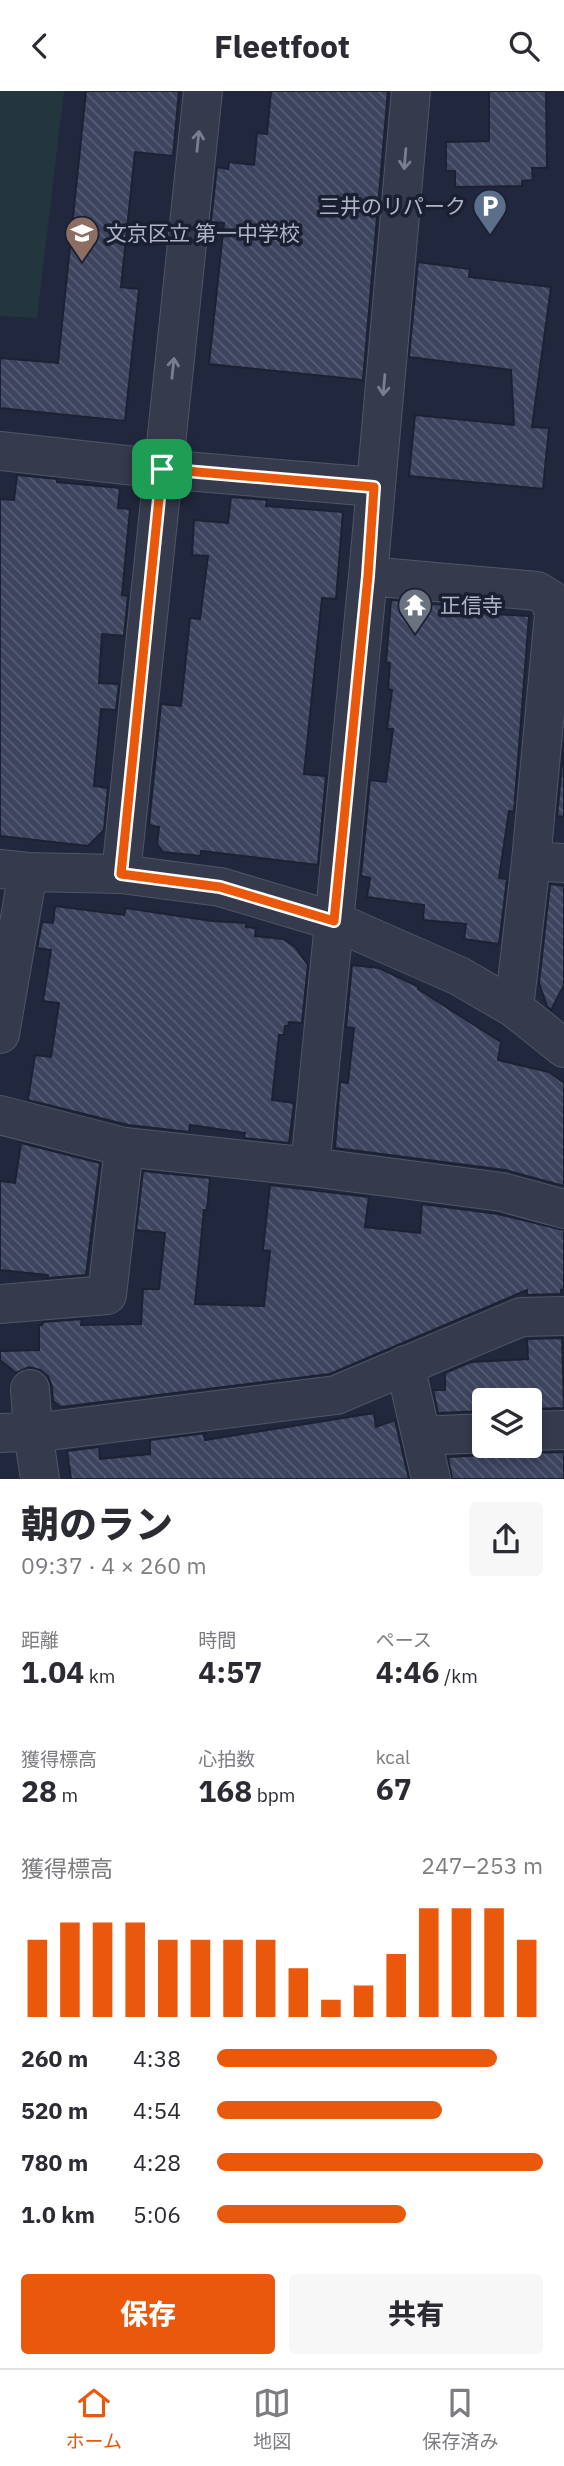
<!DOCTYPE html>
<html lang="ja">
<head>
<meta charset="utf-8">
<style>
	body { margin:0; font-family:"IBM Plex Sans","Noto Sans JP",sans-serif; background:#f7f7f7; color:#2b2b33; height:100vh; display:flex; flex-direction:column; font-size:26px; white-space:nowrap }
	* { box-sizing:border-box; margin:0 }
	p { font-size:23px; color:#7c7c81 }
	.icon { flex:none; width:38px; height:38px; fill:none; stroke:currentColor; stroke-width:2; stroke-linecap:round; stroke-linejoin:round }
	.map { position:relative; height:1388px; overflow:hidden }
	.drawer { display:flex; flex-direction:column; background:#fff; flex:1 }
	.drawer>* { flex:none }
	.buttons { position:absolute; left:472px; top:1297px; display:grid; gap:14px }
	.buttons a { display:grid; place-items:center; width:70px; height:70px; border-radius:7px; background:#fff; box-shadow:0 4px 10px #0003; font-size:35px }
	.pin { position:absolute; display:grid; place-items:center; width:60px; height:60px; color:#fff; margin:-30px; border-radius:14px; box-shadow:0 4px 10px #0006 }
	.round { display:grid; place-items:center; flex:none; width:74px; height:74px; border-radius:7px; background:#f7f7f7 }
	.summary { display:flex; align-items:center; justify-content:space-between; height:119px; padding:0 21px }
	h1 { font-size:38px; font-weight:800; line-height:52px }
	.stats { display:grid; grid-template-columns:repeat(3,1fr); gap:10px; height:119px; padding:7px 21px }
	.stats div { display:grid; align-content:center }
	.stats b { font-size:30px; font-weight:800 }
	.stats small { font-size:19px; font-weight:400 }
	.stats p { font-size:19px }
	.chart { height:196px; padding:14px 21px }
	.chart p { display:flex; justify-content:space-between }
	.chart svg { width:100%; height:126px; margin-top:7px; stroke:#ea580c; stroke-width:6 }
	.primary-button { display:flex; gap:14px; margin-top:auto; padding:14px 21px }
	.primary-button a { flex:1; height:80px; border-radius:7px; background:#ea580c; color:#fff; font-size:28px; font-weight:800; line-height:80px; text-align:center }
	.primary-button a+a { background:#f7f7f7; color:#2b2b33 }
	ul { padding:0 21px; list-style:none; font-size:23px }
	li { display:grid; grid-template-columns:112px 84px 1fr; align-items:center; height:52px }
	li i { height:18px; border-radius:9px; background:#ea580c }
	header { display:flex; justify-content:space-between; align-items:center; height:91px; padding:0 21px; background:#fff; font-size:32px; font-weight:800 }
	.tabs { display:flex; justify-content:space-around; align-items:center; height:98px; border-top:2px solid #e1e1e2; background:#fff; font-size:19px; color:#7c7c81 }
	.tabs a { display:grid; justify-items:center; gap:4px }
	.tabs .on { color:#ea580c }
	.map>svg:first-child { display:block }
	.pitch { fill:#23363e }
	.building { fill:url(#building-back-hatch); stroke:#1c2234; stroke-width:2 }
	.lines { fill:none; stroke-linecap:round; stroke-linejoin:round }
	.minor-casing { stroke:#505568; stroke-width:40 }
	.minor { stroke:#353b4d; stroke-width:38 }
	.oneway { stroke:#797e91 }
	.route-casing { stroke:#fff; stroke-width:14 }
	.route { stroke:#ea580c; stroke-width:9 }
	.labels { text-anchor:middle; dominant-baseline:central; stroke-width:7; stroke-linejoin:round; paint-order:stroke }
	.poi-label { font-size:21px; fill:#b1b5c9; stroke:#1a2032; text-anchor:start }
</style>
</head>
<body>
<header><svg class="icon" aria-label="back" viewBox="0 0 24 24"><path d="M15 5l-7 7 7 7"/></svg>Fleetfoot<svg class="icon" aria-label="search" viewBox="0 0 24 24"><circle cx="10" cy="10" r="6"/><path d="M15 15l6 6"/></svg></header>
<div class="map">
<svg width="564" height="1388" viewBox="0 0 564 1388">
	<defs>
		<pattern id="building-back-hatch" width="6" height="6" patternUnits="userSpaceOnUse" patternTransform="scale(1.75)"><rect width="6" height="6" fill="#3d445e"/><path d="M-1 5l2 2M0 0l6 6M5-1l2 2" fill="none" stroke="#575d74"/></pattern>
	</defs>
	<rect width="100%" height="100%" fill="#21283d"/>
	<!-- pitch -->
	<path class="pitch" d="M0 0H64L37 227 0 225Z"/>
	<!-- building -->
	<path class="building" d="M86 0H179L173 65 135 61 121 196 139 198 125 330 0 317V267L58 272Z
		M271 0H388L363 289 209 273 224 132 211 131 217 76 228 78 229 71 254 74 257 42 267 43Z
		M489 0H546L547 77H532L533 89 522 90V95L455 96V80H446V51L489 50Z
		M418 171 470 178 469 186 551 196 532 336 549 337 543 398 409 385 415 324 514 334 511 279 409 266Z
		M17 384 57 388V391L120 397 118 417 130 418 122 504 128 505 124 545 102 543 99 592 119 593 116 619 101 618 94 695 108 697 104 739 88 755 0 745V408L14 409Z
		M231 406 267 409 266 415 343 421 336 508 322 507 304 683 326 685 318 774 201 760V765L163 761 157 753 159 736 149 734 161 613 181 615 190 527 200 528 208 465 192 464 194 429 228 432Z
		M391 509 445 514 444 520 529 525 514 721 509 720 499 787 507 788 499 853 464 848 466 833 423 829 424 814 367 806 370 787 361 785 370 689 386 691 393 638H387L392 599 388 598 390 572H386Z
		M564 652V726L557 725Z
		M550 793 564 795V894L551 919 547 915 539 892Z
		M55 815 124 824 126 817 212 830 246 832V836L256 837 255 845 283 848 295 856 308 874 302 932 289 931 288 935H285L284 944H279L272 1009 294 1012 289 1052 244 1047 245 1042 190 1034 189 1041 128 1034 28 1009 35 964 51 966 59 912 43 910 51 859 37 857 42 831 53 832Z
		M352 874 379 877 419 896 418 898 501 951 498 969 549 981 564 992V1095L505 1079 335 1057 340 991 348 992 354 937 346 936Z
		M21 1052 100 1072 86 1184 47 1187 48 1184 0 1179V1090L15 1092Z
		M143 1080 210 1087 207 1119H204L195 1213 264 1215 270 1160 263 1159 270 1094 369 1106 365 1136 420 1142 422 1113 498 1123 564 1139V1198L561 1199V1203L527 1204V1199L330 1283 61 1316 53 1310 52 1296 48 1285 40 1279 29 1276 16 1282 0 1269V1260L39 1259V1234H42L43 1231 82 1228 81 1234 141 1233 143 1198H159L165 1142 136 1139Z
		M562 1247 564 1317 530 1318V1309H485V1320L438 1322 433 1299H445V1282L471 1271 528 1268 527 1248Z
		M374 1322 376 1336 395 1329 409 1388H71L67 1360 99 1356 100 1368 150 1363V1349L207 1342 204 1344 205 1349Z
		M502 1354H514L520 1360 531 1362 564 1361V1388H452L448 1366 487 1364 496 1361Z"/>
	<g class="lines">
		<!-- minor casing -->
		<g class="minor-casing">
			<path id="minor" d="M0 360 162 378 374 396
				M368 485 537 500 550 508 554 523 531 770 514 917
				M531 770 564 772
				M0 778 28 781 121 783 220 796 334 830 459 885 514 917 564 957
				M121 783 203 0
				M0 943 28 781
				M0 1024 124 1056 310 1076 502 1101 564 1118
				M310 1076 368 485 411 0
				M0 1213 107 1204 124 1056
				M405 1274 431 1388
				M30 1298 33 1341 40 1388
				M530 1340 564 1339
				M0 1342 49 1340 336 1304 521 1226 564 1225
				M422 1345 485 1342"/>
		</g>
		<!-- minor -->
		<use href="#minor" class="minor"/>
	</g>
	<!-- one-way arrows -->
	<defs><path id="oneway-shaft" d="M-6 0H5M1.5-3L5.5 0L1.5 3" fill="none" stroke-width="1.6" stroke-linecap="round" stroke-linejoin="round" transform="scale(1.75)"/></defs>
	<g class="oneway">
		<use href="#oneway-shaft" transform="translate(198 50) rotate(-84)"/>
		<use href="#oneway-shaft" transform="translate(405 68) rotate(95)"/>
		<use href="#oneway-shaft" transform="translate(173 277) rotate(-84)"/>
		<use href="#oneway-shaft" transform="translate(384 294) rotate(95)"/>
	</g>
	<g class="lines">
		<!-- route casing -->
		<g class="route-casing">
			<path id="route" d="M162 378 374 396 368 485 334 830 220 796 121 783Z"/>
		</g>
		<!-- route -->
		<use href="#route" class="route"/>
	</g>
	<!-- icons -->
	<defs>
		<g id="parking-pin" transform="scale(1.75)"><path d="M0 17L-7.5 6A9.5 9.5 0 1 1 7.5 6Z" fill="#5c6f8a" stroke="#1a2032"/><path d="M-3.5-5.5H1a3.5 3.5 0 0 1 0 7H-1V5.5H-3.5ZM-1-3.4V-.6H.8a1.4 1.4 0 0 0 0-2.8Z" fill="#fff"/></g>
		<g id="school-pin" transform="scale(1.75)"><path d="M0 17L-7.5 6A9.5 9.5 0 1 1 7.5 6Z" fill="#8d6e63" stroke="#1a2032"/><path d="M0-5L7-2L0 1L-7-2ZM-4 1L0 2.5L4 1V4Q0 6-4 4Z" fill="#fff"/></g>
		<g id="temple-pin" transform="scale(1.75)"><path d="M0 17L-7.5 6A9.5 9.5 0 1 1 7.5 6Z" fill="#6b7280" stroke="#1a2032"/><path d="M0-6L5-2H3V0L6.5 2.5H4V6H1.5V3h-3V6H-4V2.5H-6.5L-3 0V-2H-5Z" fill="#fff"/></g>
	</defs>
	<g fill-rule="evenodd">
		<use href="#parking-pin" x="490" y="115"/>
		<use href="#school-pin" x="82" y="142"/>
		<use href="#temple-pin" x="415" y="514"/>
	</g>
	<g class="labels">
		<!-- poi labels -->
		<g class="poi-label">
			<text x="466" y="115" text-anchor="end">三井のリパーク</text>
			<text x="106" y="142">文京区立 第一中学校</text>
			<text x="440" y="514">正信寺</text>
		</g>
	</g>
</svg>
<div class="buttons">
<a><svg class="icon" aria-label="layers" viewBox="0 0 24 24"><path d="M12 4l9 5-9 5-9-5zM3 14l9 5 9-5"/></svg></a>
</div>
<div class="pin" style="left:162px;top:378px;background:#1e9e55"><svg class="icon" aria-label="arrive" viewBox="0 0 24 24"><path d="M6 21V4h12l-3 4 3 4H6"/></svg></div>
</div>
<section class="drawer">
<div class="summary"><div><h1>朝のラン</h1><p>09:37 · 4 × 260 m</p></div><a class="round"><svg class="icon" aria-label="share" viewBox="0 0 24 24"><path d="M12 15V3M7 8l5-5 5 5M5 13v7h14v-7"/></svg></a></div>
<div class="stats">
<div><p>距離</p><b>1.04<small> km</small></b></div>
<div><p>時間</p><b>4:57</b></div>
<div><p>ペース</p><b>4:46<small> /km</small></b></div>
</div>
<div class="stats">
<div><p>獲得標高</p><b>28<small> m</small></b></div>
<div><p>心拍数</p><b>168<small> bpm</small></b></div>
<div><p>kcal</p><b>67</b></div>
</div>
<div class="chart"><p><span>獲得標高</span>247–253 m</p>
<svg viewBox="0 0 160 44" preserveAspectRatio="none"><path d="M5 44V17M15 44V11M25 44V11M35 44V11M45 44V17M55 44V17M65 44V17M75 44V17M85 44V27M95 44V38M105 44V33M115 44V22M125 44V6M135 44V6M145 44V6M155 44V17"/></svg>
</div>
<ul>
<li><b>260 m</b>4:38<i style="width:86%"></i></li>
<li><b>520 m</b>4:54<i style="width:69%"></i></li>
<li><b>780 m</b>4:28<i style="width:100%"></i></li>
<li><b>1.0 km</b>5:06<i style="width:58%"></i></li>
</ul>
<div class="primary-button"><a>保存</a><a>共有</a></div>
</section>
<nav class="tabs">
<a class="on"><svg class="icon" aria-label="home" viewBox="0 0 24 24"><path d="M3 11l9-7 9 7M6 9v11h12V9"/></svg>ホーム</a>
<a><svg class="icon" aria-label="map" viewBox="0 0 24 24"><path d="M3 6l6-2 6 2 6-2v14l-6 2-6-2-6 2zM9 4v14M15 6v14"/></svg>地図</a>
<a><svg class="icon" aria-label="saved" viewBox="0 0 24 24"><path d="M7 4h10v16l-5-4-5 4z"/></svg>保存済み</a>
</nav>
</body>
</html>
